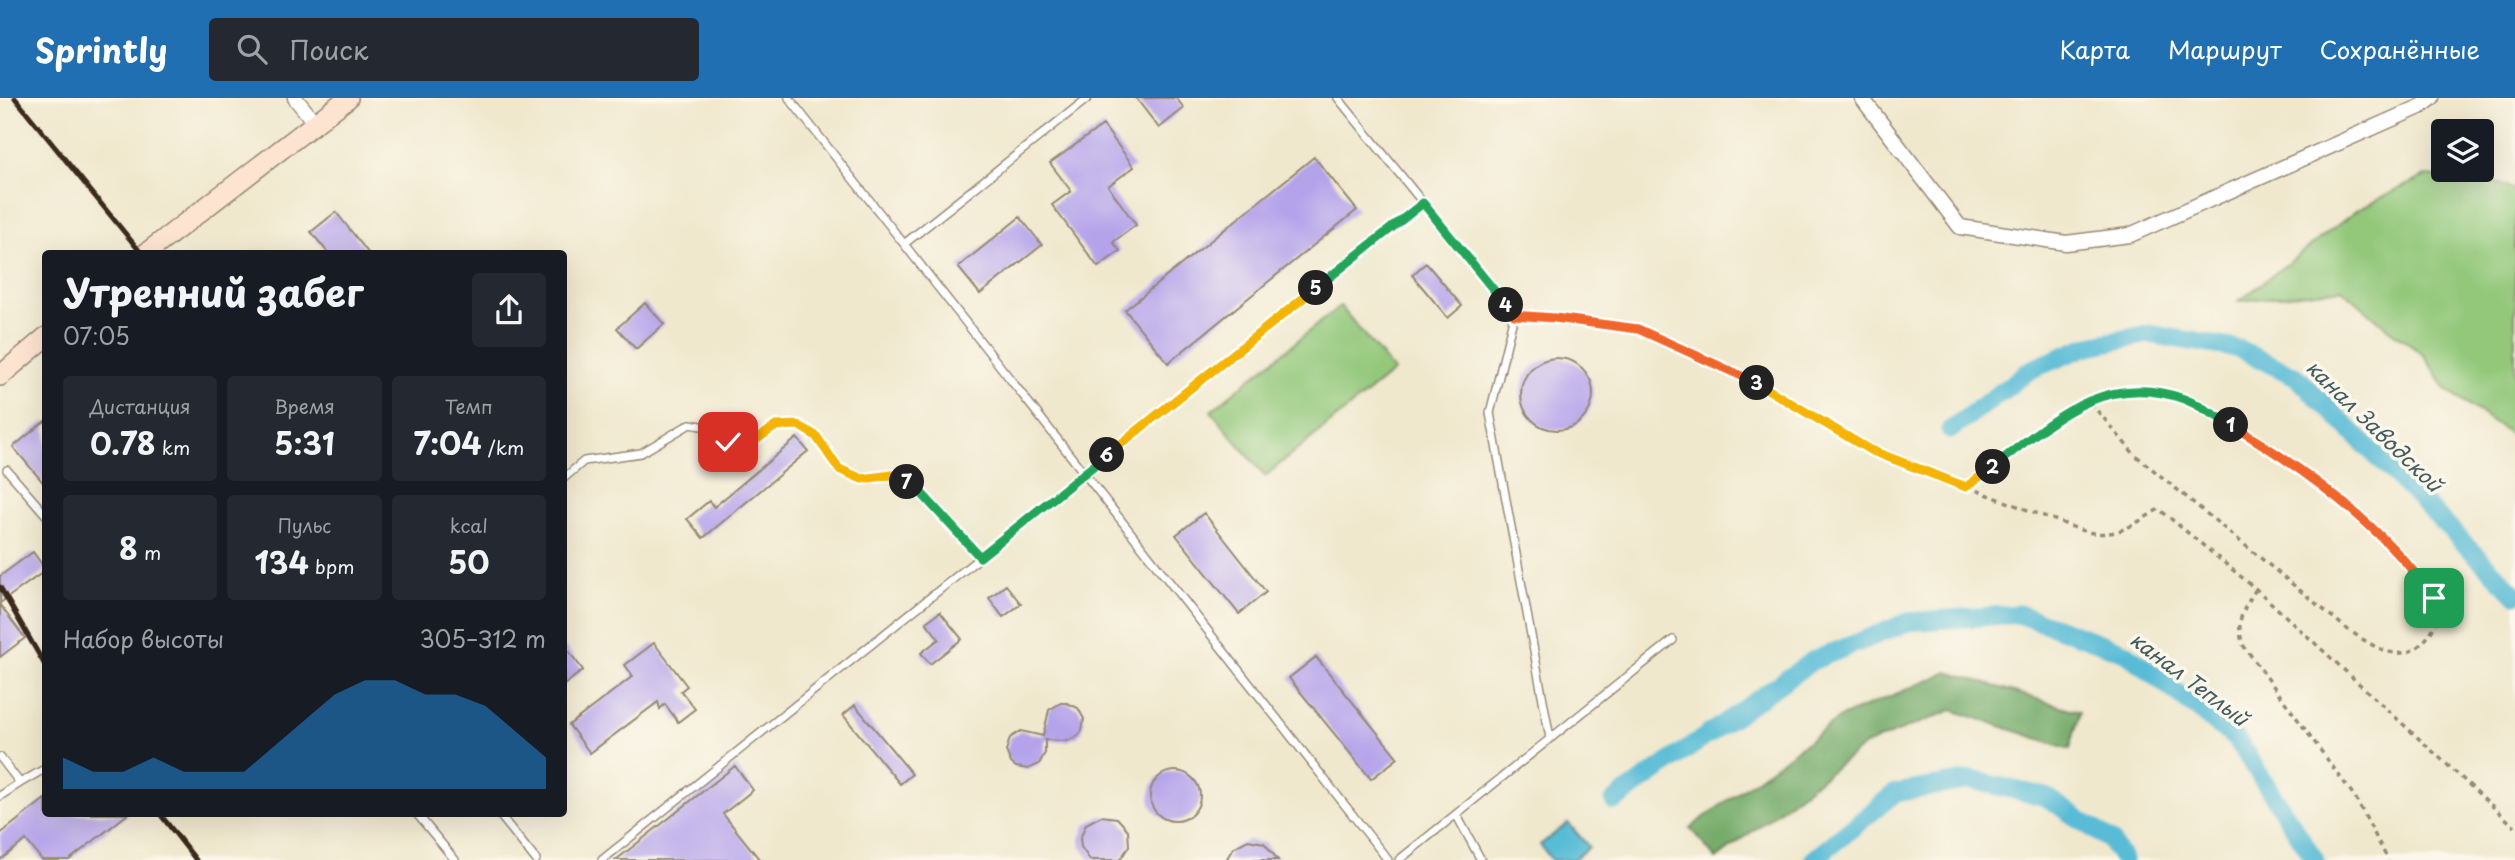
<!DOCTYPE html>
<html lang="ru">
<head>
<meta charset="utf-8">
<style>
	body { margin:0; font-family:"Playpen Sans",sans-serif; background:#242831; color:#f1f3f6; height:100vh; display:flex; flex-direction:column; font-size:26px; white-space:nowrap }
	* { box-sizing:border-box; margin:0 }
	p { font-size:23px; color:#9ea1a6 }
	.icon { flex:none; width:38px; height:38px; fill:none; stroke:currentColor; stroke-width:2; stroke-linecap:round; stroke-linejoin:round }
	.map { position:relative; flex:1; overflow:hidden }
	.side { position:absolute; left:42px; top:152px; width:525px; height:567px; display:flex; flex-direction:column; background:#171b24; border-radius:7px; box-shadow:0 7px 28px #0002 }
	.side>* { flex:none }
	.controls { position:absolute; left:2431px; top:21px; display:grid; gap:14px }
	.controls a { display:grid; place-items:center; width:63px; height:63px; border-radius:7px; background:#171b24; box-shadow:0 7px 28px #0002; font-size:35px }
	.pin { position:absolute; display:grid; place-items:center; width:60px; height:60px; color:#fff; margin:-30px; border-radius:14px; box-shadow:0 4px 10px #0006 }
	.km { position:absolute; width:35px; height:35px; margin:-18px; border-radius:50%; background:#222; color:#fff; font-size:19px; line-height:35px; text-align:center }
	.round { display:grid; place-items:center; flex:none; width:74px; height:74px; border-radius:7px; background:#242831 }
	.headline { display:flex; align-items:center; justify-content:space-between; height:119px; padding:0 21px }
	h1 { font-size:38px; font-weight:700; line-height:52px }
	.figures { display:grid; grid-template-columns:repeat(3,1fr); gap:10px; height:119px; padding:7px 21px }
	.figures div { display:grid; align-content:center; border-radius:7px; background:#242831; text-align:center }
	.figures b { font-size:30px; font-weight:700 }
	.figures small { font-size:19px; font-weight:400 }
	.figures p { font-size:19px }
	.chart { height:196px; padding:14px 21px }
	.chart p { display:flex; justify-content:space-between }
	.chart svg { width:100%; height:126px; margin-top:7px; fill:#1f6fb2; opacity:.7 }
	header { display:flex; align-items:center; gap:42px; box-sizing:border-box; height:98px; padding:0 35px; background:#1f6fb2; color:#fff }
	header strong { font-size:33px }
	nav { display:flex; gap:38px; margin-inline-start:auto; font-size:24px }
	.search { width:490px; height:63px; background:#242831; display:flex; align-items:center; gap:18px; box-sizing:border-box; padding:0 24px; border-radius:7px; color:#9ea1a6; font-size:26px }
	.map>svg:first-child { display:block }
	.green { fill:#93c87a; stroke:#67794c; stroke-width:2 }
	.forest { fill:#76ac6a; stroke:#586b44; stroke-width:2 }
	.water { fill:#58bcd6; stroke:#4a737a; stroke-width:2 }
	.lines { fill:none; stroke-linecap:round; stroke-linejoin:round }
	.canal { stroke:#58bcd6; stroke-width:19 }
	.building { fill:#b4a3eb }
	.lane-casing { stroke:#968976; stroke-width:10 }
	.street-casing { stroke:#968976; stroke-width:17 }
	.secondary-casing { stroke:#968976; stroke-width:22 }
	.path { stroke:#968976; stroke-width:3.5; stroke-dasharray:5 5; stroke-linecap:butt }
	.lane { stroke:#fff; stroke-width:7 }
	.street { stroke:#fff; stroke-width:14 }
	.secondary { stroke:#fde4d1; stroke-width:19 }
	.rail { stroke:#3b2a1e; stroke-width:5 }
	.split-1-casing { stroke:#fff; stroke-width:14 }
	.split-2-casing { stroke:#fff; stroke-width:14 }
	.split-3-casing { stroke:#fff; stroke-width:14 }
	.split-4-casing { stroke:#fff; stroke-width:14 }
	.split-5-casing { stroke:#fff; stroke-width:14 }
	.split-6-casing { stroke:#fff; stroke-width:14 }
	.split-7-casing { stroke:#fff; stroke-width:14 }
	.split-8-casing { stroke:#fff; stroke-width:14 }
	.split-1 { stroke:#f0652b; stroke-width:9 }
	.split-2 { stroke:#22a559; stroke-width:9 }
	.split-3 { stroke:#f5b400; stroke-width:9 }
	.split-4 { stroke:#f0652b; stroke-width:9 }
	.split-5 { stroke:#22a559; stroke-width:9 }
	.split-6 { stroke:#f5b400; stroke-width:9 }
	.split-7 { stroke:#22a559; stroke-width:9 }
	.split-8 { stroke:#f5b400; stroke-width:9 }
	.labels { text-anchor:middle; dominant-baseline:central; stroke-width:7; stroke-linejoin:round; paint-order:stroke }
	.water-label { font-size:21px; font-style:italic; fill:#455d5e; stroke:#fbf7ec }
</style>
</head>
<body>
<header>
<strong>Sprintly</strong>
<div class="search"><svg class="icon" aria-label="search" viewBox="0 0 24 24"><circle cx="10" cy="10" r="6"/><path d="M15 15l6 6"/></svg>Поиск</div>
<nav><a>Карта</a><a>Маршрут</a><a>Сохранённые</a></nav>
</header>
<div class="map">
<svg width="2515" height="762" viewBox="0 0 2515 762">
	<rect width="100%" height="100%" fill="#fbf7ec"/>
	<filter id="ink" filterUnits="userSpaceOnUse"><feTurbulence type="fractalNoise" baseFrequency=".0143" numOctaves="2"/><feDisplacementMap in="SourceGraphic" scale="14" xChannelSelector="R" yChannelSelector="G"/><feConvolveMatrix kernelMatrix="1 2 1 2 8 2 1 2 1" color-interpolation-filters="sRGB"/></filter>
	<filter id="wash" filterUnits="userSpaceOnUse"><feTurbulence type="fractalNoise" baseFrequency=".00686" numOctaves="4" result="noise"/><feDisplacementMap in="SourceGraphic" scale="28" xChannelSelector="R" yChannelSelector="G"/><feGaussianBlur stdDeviation="1.57" result="paint"/><feColorMatrix in="noise" values="0 0 0 0 0 0 0 0 0 0 0 0 0 0 0 0 0 1.4 0 .05"/><feComposite in="paint" operator="in"/></filter>
	<g filter="url(#wash)">
		<rect width="100%" height="100%" fill="#f0e8cd"/>
		<!-- green -->
		<path class="green" d="M2425 78 2490 83 2515 92V339L2445 290 2425 258 2386 229 2342 191 2239 203 2357 112Z
			M1340 208 1394 273 1265 378 1211 313Z"/>
		<!-- forest -->
		<path class="forest" d="M1948 574 2080 614 2070 651 1952 612 1865 647 1716 761 1690 730 1841 619Z"/>
		<!-- water -->
		<path class="water" d="M1568 725 1589 749 1573 762H1552L1540 747Z"/>
		<g class="lines">
			<!-- canal -->
			<path class="canal" d="M1950 332 2030 272 2085 249 2149 236 2239 251 2297 279 2515 496
				M1614 703 1812 563 1908 524 2019 516 2125 554 2237 642 2315 762
				M1813 762 1895 695 1971 682 2046 699 2110 742 2123 762"/>
		</g>
		<g id="blocks">
			<!-- building -->
			<path class="building" d="M1136 0H1176L1184 10 1159 30Z
				M1103 27 1134 69 1108 88 1136 127 1113 144 1120 153 1098 169 1052 107 1071 93 1050 65Z
				M1314 59 1357 112 1168 265 1125 212Z
				M336 114 369 156H329L311 134Z
				M1020 119 1042 147 980 196 958 169Z
				M1426 165 1462 208 1448 220 1412 177Z
				M645 205 664 226 636 251 617 230Z
				M1521 296a36 36 0 1 1 72 0a36 36 0 1 1-72 0Z
				M46 322V388L13 349Z
				M797 340 808 353 703 440 687 421 709 403 714 409Z
				M1204 415 1266 494 1239 516 1176 437Z
				M33 454 46 472 0 505V478Z
				M1006 487 1021 506 1003 519 989 500Z
				M0 507 25 540 0 559Z
				M940 514 962 541 930 566 921 555 939 541 926 524Z
				M654 545 687 588 681 593 695 611 678 624 665 606 660 611 658 604 590 655 569 627 633 578 625 567Z
				M564 547 583 572 564 587Z
				M1316 559 1398 660 1371 681 1289 580Z
				M1061 605H1067L1078 610 1084 621 1082 633 1078 638 1067 643 1045 642V655L1039 666 1028 671 1016 669 1011 665 1006 653 1010 640 1021 633 1043 638 1049 612Z
				M855 607 912 676 900 686 843 617Z
				M735 668 753 692 723 716 760 762H616Z
				M1150 698a25 25 0 1 1 50 0a25 25 0 1 1-50 0Z
				M46 700V716H128L69 762H42L26 742 0 762V736Z
				M1101 718 1117 720 1128 732 1129 748 1120 762H1090L1081 749 1080 741 1086 726Z
				M1248 742 1264 745 1278 762H1226L1233 750Z"/>
		</g>
	</g>
	<g filter="url(#ink)">
		<use href="#blocks" fill-opacity="0" stroke="#968976" stroke-width="2"/>
		<g class="lines">
			<!-- lane casing -->
			<g class="lane-casing">
				<path id="lane" d="M789 0 904 146 1088 0
					M1338 0 1514 217 1490 315 1550 640
					M904 146 1388 762
					M7 372 46 417
					M564 380 584 363 641 355 690 326 707 329 728 344 757 341 777 328 798 327 816 338 839 371 861 381 892 377 914 387 980 459
					M0 659 20 685 0 698
					M20 685 46 670
					M417 716 455 762
					M499 716 536 762
					M1456 716 1481 762
					M602 762 1423 105
					M1399 762 1673 542"/>
			</g>
			<!-- street casing -->
			<g class="street-casing">
				<path id="street" d="M295 0 316 26
					M1862 0 1960 129 2066 145 2130 137 2422 8 2432 0"/>
			</g>
			<!-- secondary casing -->
			<g class="secondary-casing">
				<path id="secondary" d="M145 156 348 0
					M0 278 46 239"/>
			</g>
			<!-- path -->
			<path class="path" d="M1525 218 1638 231 1744 278 1870 352 2086 434C2119 440 2132 427 2159 411L2256 491 2515 729
				M1967 389C2008 357 2070 298 2123 293 2142 292 2168 295 2185 302 2214 314 2241 333 2267 350 2286 363 2306 375 2325 388 2348 405 2434 488 2437 513 2438 522 2434 530 2429 537 2403 572 2375 549 2347 531L2134 356 2089 303
				M2256 491C2243 513 2235 521 2243 547L2355 699 2388 762"/>
			<!-- lane -->
			<use href="#lane" class="lane"/>
			<!-- street -->
			<use href="#street" class="street"/>
			<!-- secondary -->
			<use href="#secondary" class="secondary"/>
			<!-- rail -->
			<path class="rail" d="M15 0 142 156
				M0 489 46 569
				M160 716 196 762"/>
		</g>
	</g>
	<g class="lines" filter="url(#ink)">
		<!-- split-1 casing -->
		<g class="split-1-casing">
			<path id="split-1" d="M2231 327C2305 371 2384 429 2434 500"/>
		</g>
		<!-- split-2 casing -->
		<g class="split-2-casing">
			<path id="split-2" d="M1993 369C2051 324 2104 272 2184 301 2200 307 2216 318 2231 327"/>
		</g>
		<!-- split-3 casing -->
		<g class="split-3-casing">
			<path id="split-3" d="M1757 285 1870 352 1966 389 1993 369"/>
		</g>
		<!-- split-4 casing -->
		<g class="split-4-casing">
			<path id="split-4" d="M1506 207 1514 217 1555 220 1638 231 1757 285"/>
		</g>
		<!-- split-5 casing -->
		<g class="split-5-casing">
			<path id="split-5" d="M1316 190 1423 105 1506 207"/>
		</g>
		<!-- split-6 casing -->
		<g class="split-6-casing">
			<path id="split-6" d="M1107 357 1316 190"/>
		</g>
		<!-- split-7 casing -->
		<g class="split-7-casing">
			<path id="split-7" d="M907 384 914 387 980 459 1107 357"/>
		</g>
		<!-- split-8 casing -->
		<g class="split-8-casing">
			<path id="split-8" d="M728 344 757 341 776 328 798 327 816 338 839 371 862 381 892 377 907 384"/>
		</g>
		<!-- split-1 -->
		<use href="#split-1" class="split-1"/>
		<!-- split-2 -->
		<use href="#split-2" class="split-2"/>
		<!-- split-3 -->
		<use href="#split-3" class="split-3"/>
		<!-- split-4 -->
		<use href="#split-4" class="split-4"/>
		<!-- split-5 -->
		<use href="#split-5" class="split-5"/>
		<!-- split-6 -->
		<use href="#split-6" class="split-6"/>
		<!-- split-7 -->
		<use href="#split-7" class="split-7"/>
		<!-- split-8 -->
		<use href="#split-8" class="split-8"/>
	</g>
	<g class="labels">
		<!-- water labels -->
		<g class="water-label">
			<text transform="translate(2375 327) rotate(44)">канал Заводской</text>
			<text transform="translate(2190 580) rotate(37)">канал Теплый</text>
		</g>
	</g>
</svg>
<div class="controls">
<a><svg class="icon" aria-label="layers" viewBox="0 0 24 24"><path d="M12 4l9 5-9 5-9-5zM3 14l9 5 9-5"/></svg></a>
</div>
<div class="pin" style="left:2434px;top:500px;background:#1e9e55"><svg class="icon" aria-label="arrive" viewBox="0 0 24 24"><path d="M6 21V4h12l-3 4 3 4H6"/></svg></div>
<div class="pin" style="left:728px;top:344px;background:#d93025"><svg class="icon" aria-label="check" viewBox="0 0 24 24"><path d="M5 12l5 5 9-10"/></svg></div>
<b class="km" style="left:2231px;top:327px">1</b>
<b class="km" style="left:1993px;top:369px">2</b>
<b class="km" style="left:1757px;top:285px">3</b>
<b class="km" style="left:1506px;top:207px">4</b>
<b class="km" style="left:1316px;top:190px">5</b>
<b class="km" style="left:1107px;top:357px">6</b>
<b class="km" style="left:907px;top:384px">7</b>
<section class="side">
<div class="headline"><div><h1>Утренний забег</h1><p>07:05</p></div><a class="round"><svg class="icon" aria-label="share" viewBox="0 0 24 24"><path d="M12 15V3M7 8l5-5 5 5M5 13v7h14v-7"/></svg></a></div>
<div class="figures">
<div><p>Дистанция</p><b>0.78<small> km</small></b></div>
<div><p>Время</p><b>5:31</b></div>
<div><p>Темп</p><b>7:04<small> /km</small></b></div>
</div>
<div class="figures">
<div><b>8<small> m</small></b></div>
<div><p>Пульс</p><b>134<small> bpm</small></b></div>
<div><p>kcal</p><b>50</b></div>
</div>
<div class="chart"><p><span>Набор высоты</span>305–312 m</p>
<svg viewBox="0 0 160 44" preserveAspectRatio="none"><path d="M0 44V33L10 38L20 38L30 33L40 38L50 38L60 38L70 29L80 20L90 11L100 6L110 6L120 11L130 11L140 15L150 24L160 33V44z"/></svg>
</div>
</section>
</div>
</body>
</html>
